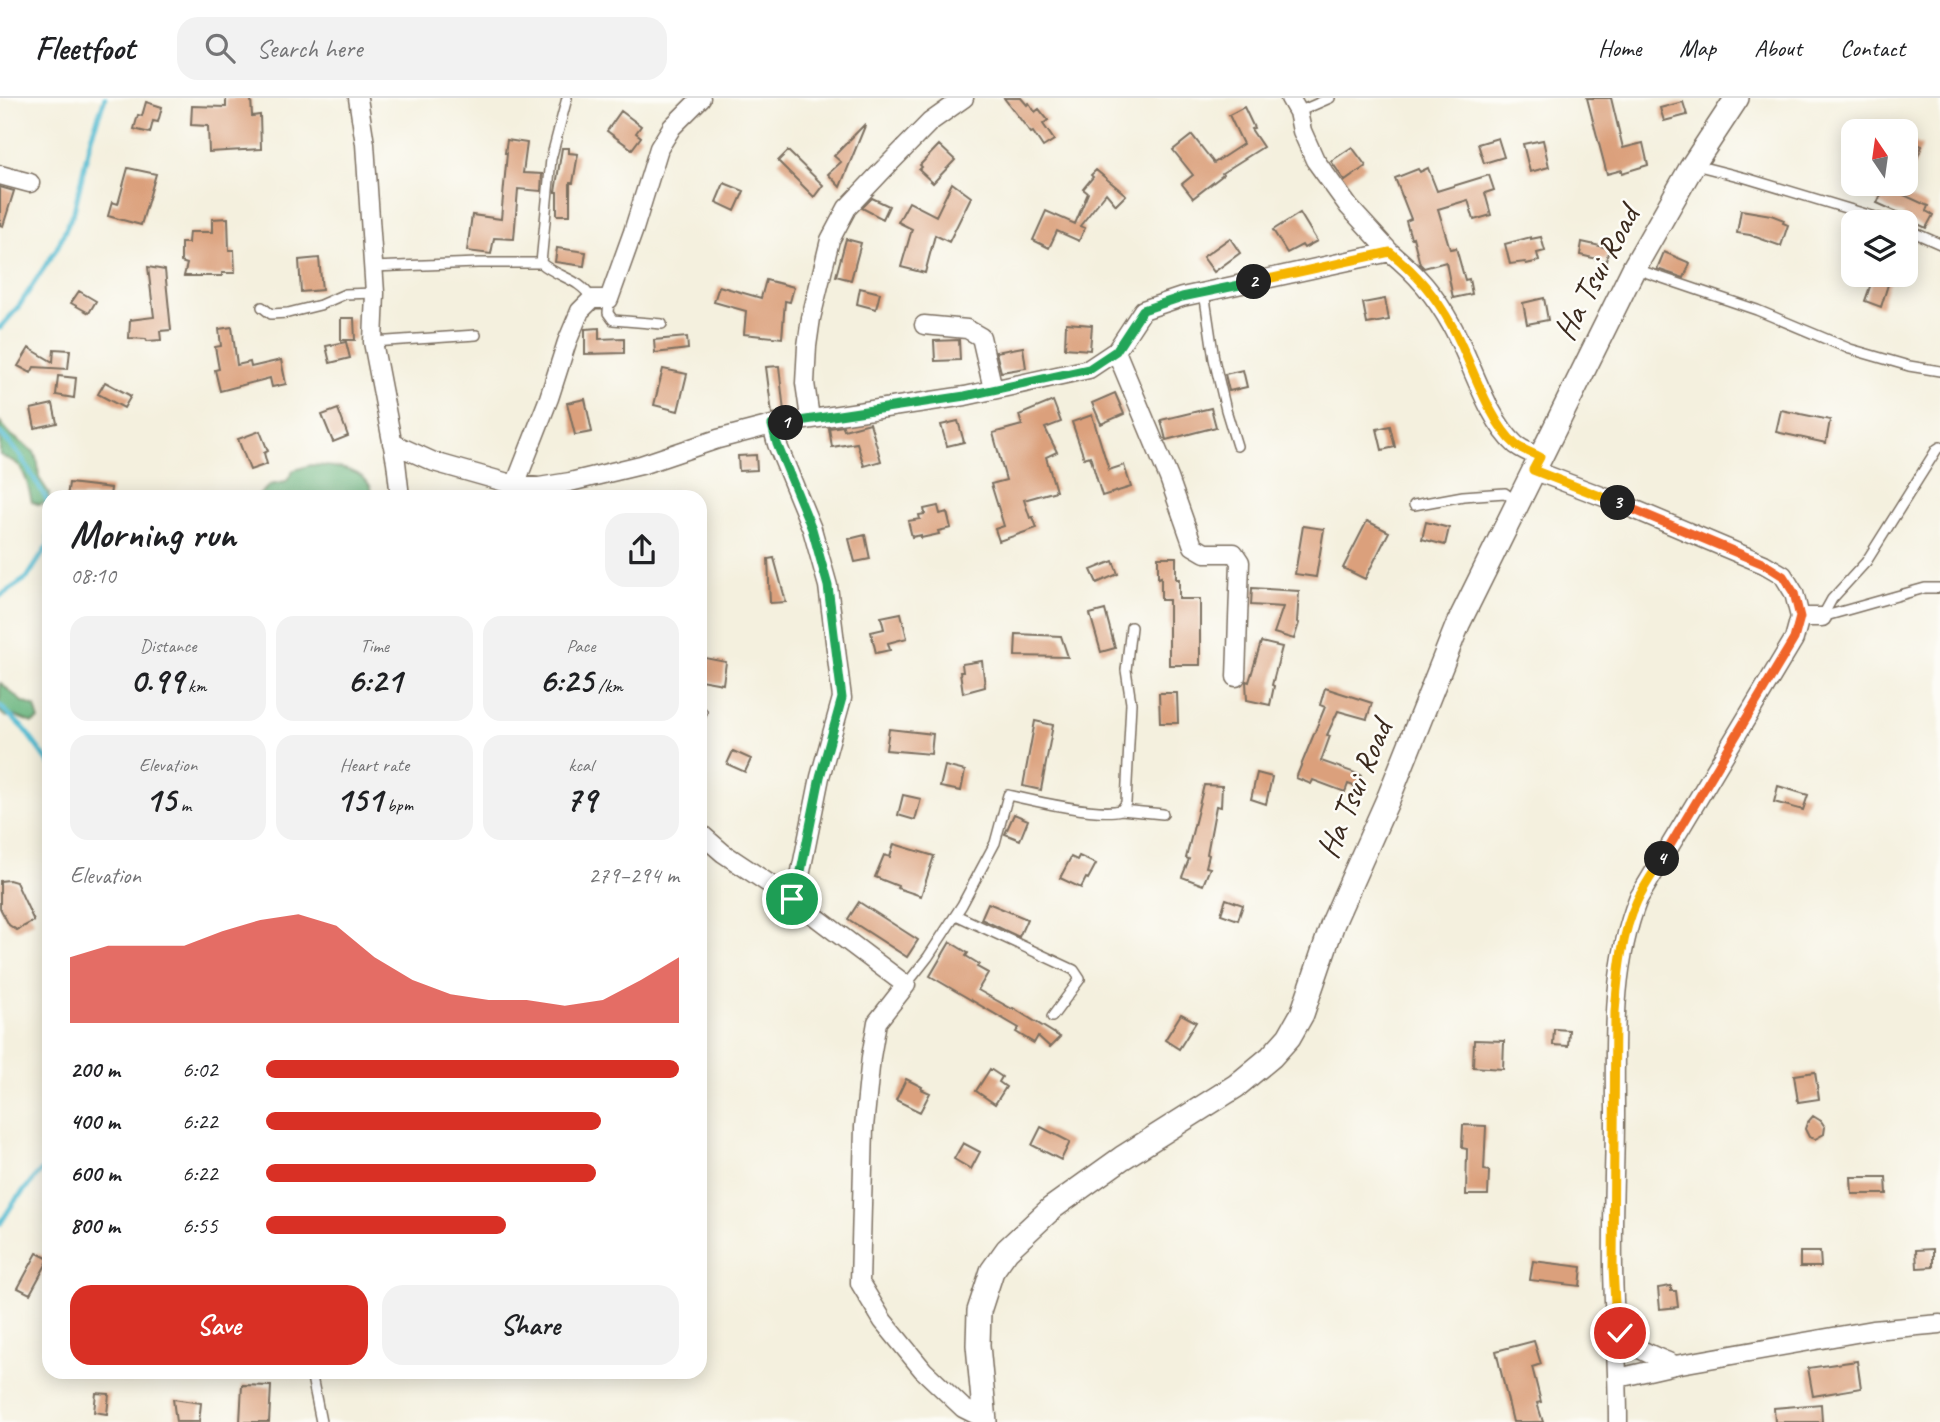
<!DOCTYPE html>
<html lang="en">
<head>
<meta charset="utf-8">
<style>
	body { margin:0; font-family:Caveat,sans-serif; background:#f2f2f2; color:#202124; height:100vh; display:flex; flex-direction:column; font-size:26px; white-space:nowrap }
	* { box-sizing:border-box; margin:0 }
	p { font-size:23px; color:#757577 }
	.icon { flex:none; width:38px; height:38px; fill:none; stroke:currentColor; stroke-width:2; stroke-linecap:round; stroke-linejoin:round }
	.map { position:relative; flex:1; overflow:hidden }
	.side { position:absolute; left:42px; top:392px; width:665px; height:889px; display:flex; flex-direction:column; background:#fff; border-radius:21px; box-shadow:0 4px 18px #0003 }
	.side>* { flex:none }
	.needle { width:46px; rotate:347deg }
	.buttons { position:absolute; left:1841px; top:21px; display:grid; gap:14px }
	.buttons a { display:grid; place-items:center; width:77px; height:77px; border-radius:14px; background:#fff; box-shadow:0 4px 18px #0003; font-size:35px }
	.pin { position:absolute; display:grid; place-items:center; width:60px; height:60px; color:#fff; margin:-30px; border:4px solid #fff; border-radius:50%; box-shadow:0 2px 7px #0007 }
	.km { position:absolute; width:35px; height:35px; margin:-18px; border-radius:50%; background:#222; color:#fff; font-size:19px; line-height:35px; text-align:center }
	.round { display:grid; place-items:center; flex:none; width:74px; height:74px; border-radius:21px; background:#f2f2f2 }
	.summary { display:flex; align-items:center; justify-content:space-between; height:119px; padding:0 28px }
	h1 { font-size:38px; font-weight:800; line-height:52px }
	.stats { display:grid; grid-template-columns:repeat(3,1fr); gap:10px; height:119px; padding:7px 28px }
	.stats div { display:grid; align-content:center; border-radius:18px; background:#f2f2f2; text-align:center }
	.stats b { font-size:35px; font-weight:800 }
	.stats small { font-size:19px; font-weight:400 }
	.stats p { font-size:19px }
	.chart { height:196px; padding:14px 28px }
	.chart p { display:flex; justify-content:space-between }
	.chart svg { width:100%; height:126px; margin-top:7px; fill:#d93025; opacity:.7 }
	.button { display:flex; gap:14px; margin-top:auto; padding:14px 28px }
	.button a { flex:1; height:80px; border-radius:21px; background:#d93025; color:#fff; font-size:28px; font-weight:800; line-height:80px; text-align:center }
	.button a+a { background:#f2f2f2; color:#202124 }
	ul { padding:0 28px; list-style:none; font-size:23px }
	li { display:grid; grid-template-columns:112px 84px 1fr; align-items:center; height:52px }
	li i { height:18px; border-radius:9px; background:#d93025 }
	header { display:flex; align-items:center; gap:42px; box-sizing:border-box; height:98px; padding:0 35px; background:#fff; border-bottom:2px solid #e0e0e0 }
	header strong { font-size:33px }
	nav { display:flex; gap:38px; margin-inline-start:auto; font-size:24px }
	.search { width:490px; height:63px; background:#f2f2f2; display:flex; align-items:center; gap:18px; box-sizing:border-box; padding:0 24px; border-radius:21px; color:#757577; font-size:26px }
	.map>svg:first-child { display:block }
	.forest { fill:#68b47d; stroke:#526f4e; stroke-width:2 }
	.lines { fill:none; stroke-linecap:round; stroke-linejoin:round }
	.stream { stroke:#54bcd1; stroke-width:5 }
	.building { fill:#dba07b }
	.service-casing { stroke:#7c6f61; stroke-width:12 }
	.minor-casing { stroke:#7c6f61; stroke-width:21 }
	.tertiary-casing { stroke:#7c6f61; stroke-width:26 }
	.service { stroke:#fff; stroke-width:9 }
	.minor { stroke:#fff; stroke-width:18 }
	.tertiary { stroke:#fff; stroke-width:23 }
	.split-1-casing { stroke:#fff; stroke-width:14 }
	.split-2-casing { stroke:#fff; stroke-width:14 }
	.split-3-casing { stroke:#fff; stroke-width:14 }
	.split-4-casing { stroke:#fff; stroke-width:14 }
	.split-5-casing { stroke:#fff; stroke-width:14 }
	.split-1 { stroke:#22a559; stroke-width:9 }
	.split-2 { stroke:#22a559; stroke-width:9 }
	.split-3 { stroke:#f5b400; stroke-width:9 }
	.split-4 { stroke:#f0652b; stroke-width:9 }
	.split-5 { stroke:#f5b400; stroke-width:9 }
	.labels { text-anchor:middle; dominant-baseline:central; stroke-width:5; stroke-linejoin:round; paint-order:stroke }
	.street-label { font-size:33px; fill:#3b2a1e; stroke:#fdfcf7 }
</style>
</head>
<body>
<header>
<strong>Fleetfoot</strong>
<div class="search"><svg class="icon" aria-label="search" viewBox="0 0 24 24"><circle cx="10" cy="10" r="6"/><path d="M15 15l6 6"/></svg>Search here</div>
<nav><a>Home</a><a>Map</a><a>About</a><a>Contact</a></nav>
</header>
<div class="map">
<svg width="1940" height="1324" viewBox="0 0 1940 1324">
	<rect width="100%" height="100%" fill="#fdfcf7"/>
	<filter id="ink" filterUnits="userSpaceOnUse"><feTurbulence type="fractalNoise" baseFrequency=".0143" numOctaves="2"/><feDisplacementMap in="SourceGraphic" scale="14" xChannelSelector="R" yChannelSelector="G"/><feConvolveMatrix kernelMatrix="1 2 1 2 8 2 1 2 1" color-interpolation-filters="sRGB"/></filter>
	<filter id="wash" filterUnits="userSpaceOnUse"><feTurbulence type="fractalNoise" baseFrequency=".00686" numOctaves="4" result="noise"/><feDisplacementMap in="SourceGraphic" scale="28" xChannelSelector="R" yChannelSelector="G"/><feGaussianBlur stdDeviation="1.57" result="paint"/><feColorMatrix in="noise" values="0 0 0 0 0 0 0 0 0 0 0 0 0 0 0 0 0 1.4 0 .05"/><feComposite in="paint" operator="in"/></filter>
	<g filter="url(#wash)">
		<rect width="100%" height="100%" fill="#f4f0de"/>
		<!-- forest -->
		<path class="forest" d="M0 324 10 336 34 354 38 365 39 380 49 395V402L40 407 32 404C29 393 26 373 16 365 11 361 5 361 0 357Z
			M311 367C333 368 371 370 373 399H257L270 387 286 384 294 372Z
			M0 585 2 586 21 603 35 609 39 622 32 625 15 618 6 619 0 614Z"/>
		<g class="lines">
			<!-- stream -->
			<path class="stream" d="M0 230 19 208 57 150 74 113 91 39 105 0
				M0 335 20 357 47 402 49 446 27 480 0 498
				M0 608 24 631 49 665
				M0 1126 14 1104 49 1064"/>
		</g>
		<g id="blocks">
			<!-- building -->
			<path class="building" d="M226 0H251L252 18 260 17 261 51 209 54 208 28 191 27 192 8 226 9Z
				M1004 0H1021L1027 7 1029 5 1035 14 1039 11 1048 22 1043 26 1054 42 1043 49 1033 34 1031 35Z
				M1587 0H1611L1623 50 1643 45 1648 67 1622 75V72L1607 76Z
				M146 4 162 9 158 24 153 23 150 35 134 31 138 17 142 18Z
				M1683 4 1687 17 1664 23 1660 10Z
				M1244 9 1254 30 1251 31 1263 49 1222 75 1223 77 1193 100 1182 86 1193 77 1173 52 1192 37 1214 65 1243 46 1229 17Z
				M621 13 641 28 636 35 641 39 632 51 607 33Z
				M864 27 865 28 840 89 828 76 841 64 834 58Z
				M1498 40 1504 59 1484 65 1478 46Z
				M1906 41 1922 48 1907 86H1909L1904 97 1928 108 1926 113 1933 117 1926 130 1903 119 1904 117 1877 105 1886 86H1906Z
				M507 42 527 45 523 75 542 76 541 93 518 91 514 141 494 140 491 156 467 153 472 117 501 121 507 55H505Z
				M1543 42 1549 69 1530 74 1523 46Z
				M939 47 955 62 933 85 919 72 922 69 920 67Z
				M1352 49 1366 68 1345 83 1331 63Z
				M562 50H569V55L578 56 573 85H570V117H557V94H555Z
				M788 53 823 87 814 99 778 63Z
				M128 70 156 76 141 127 108 118 112 104 118 106Z
				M1428 70 1437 93 1489 77 1494 92 1485 95 1491 117 1474 122 1468 102 1438 111 1450 151 1456 150 1465 182 1469 181 1472 196 1453 200 1446 164 1424 170 1420 166 1413 139 1411 140 1406 123 1411 121 1395 80 1418 71 1420 74Z
				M1096 72 1126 97 1116 107 1106 95 1080 128 1085 130 1079 143 1057 133 1049 150 1033 142 1046 113 1075 126 1088 95 1083 91 1093 79 1091 77Z
				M724 85 744 93 735 113 716 104Z
				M952 85 971 99 949 144 935 137 925 175 901 169 912 131 898 124 909 104 936 118Z
				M0 89 14 93 3 128 0 127Z
				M872 100 889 108 883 121 862 110Z
				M1741 112 1771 117 1784 122 1783 125 1788 127 1781 148 1750 137 1737 135Z
				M1300 115 1317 143 1304 150 1302 147 1287 155 1273 132Z
				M228 120 229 152H234L235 175H222V178H184L187 166 181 164V145H188L189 134H212V121Z
				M1531 139V141L1541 139 1545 153 1537 155 1539 163 1526 166 1525 164 1510 166 1505 146Z
				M1230 140 1240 155 1214 174 1203 159Z
				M846 141 861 145 851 182 836 178Z
				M1582 144 1609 150 1606 163 1580 157Z
				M557 150 586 154 584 168 555 164Z
				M1664 154 1690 165 1684 180 1657 171Z
				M319 160 322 192 301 194 299 162Z
				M148 169 165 172 171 232 160 233 161 242 147 243 146 241 129 240 130 222 154 219Z
				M1874 177H1891L1881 209 1865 203Z
				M766 182 794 189 790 204 785 203 782 240 744 236 746 213 714 204 719 188 761 200Z
				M860 190 880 195 876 211 857 206Z
				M79 193 96 203 89 215 71 205Z
				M1544 200 1548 222 1527 226 1523 205Z
				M1385 201 1389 222 1367 226 1363 205Z
				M341 220H354L355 242H341Z
				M1066 225 1092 227 1090 252 1065 250Z
				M232 229 237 267 250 264 251 269 281 262 286 286 272 289 270 280 220 293 215 272 219 271 215 249 221 248 219 231Z
				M599 230V241L624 240V255L585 256V231Z
				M687 239 688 251 655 255 654 242Z
				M959 242 960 262 935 263 934 243Z
				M346 244 350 260 330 265 326 248Z
				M1023 249 1026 270 1001 274 996 254Z
				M29 250 53 264 54 251 70 252 68 271 34 269 31 275 18 268Z
				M779 268 784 314 772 316 766 269Z
				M663 271 687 276 678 313 654 307Z
				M1243 272 1247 289 1229 293 1225 276Z
				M58 278 76 280 74 300 56 297Z
				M105 284 131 298 124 310 98 296Z
				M1115 295 1124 316 1101 326 1092 305Z
				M585 301 592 334 575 337 567 305Z
				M1053 303 1061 324 1045 330 1057 354 1046 359 1056 393 1024 402 1030 420 1033 419 1037 430 999 443 995 431 1004 428 991 386 1006 382 993 335 1022 327 1019 317Z
				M53 306 57 325 35 330 31 311Z
				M1211 310 1216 329 1166 342 1161 322Z
				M338 311 348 338 333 344 322 317Z
				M1781 312 1830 322 1826 345 1776 334Z
				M1092 317 1109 372 1124 367 1131 389 1102 398 1090 358 1084 360 1072 324Z
				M958 323 964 344 947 348 941 327Z
				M870 325 881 363 864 368 857 345 832 349 829 330 843 328 844 332Z
				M1390 328 1395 349 1382 352 1377 331Z
				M260 333 268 353 264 355 267 366 250 372 238 341Z
				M756 357 757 372 739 373 738 358Z
				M69 385 111 390 110 399H67Z
				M938 408 940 416 947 414 951 430 938 433 939 436 921 440V437L912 439 908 423 920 421 919 417 925 416 924 411Z
				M1367 423 1389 434 1365 481 1343 470Z
				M1426 424 1449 430 1445 447 1422 441Z
				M1303 428 1324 431 1316 479 1295 476Z
				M865 437 870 461 855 464 849 441Z
				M1158 459H1176V481H1179V501H1200V567H1169V502H1161V479L1158 480Z
				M774 460 786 504 770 505 768 461Z
				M1113 463 1118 476 1097 485 1091 472Z
				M1252 490 1299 493 1297 524 1299 525 1294 541 1274 535 1283 509 1251 507Z
				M1105 512 1115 550 1101 554 1090 516Z
				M901 515 907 540 888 545 890 552 876 555 871 534 884 531 881 519Z
				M1016 536 1061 538 1068 559 1015 558Z
				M1261 544 1282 549 1272 587 1274 588 1270 607 1247 602 1246 583 1249 584Z
				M700 559 726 564 723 586 700 582Z
				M982 563 985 589 963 595 960 574H963L962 566Z
				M1325 590 1372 605 1367 621 1338 613 1327 637 1330 638 1321 663 1361 677 1357 689 1348 686 1345 694 1313 682 1311 686 1296 680 1325 609 1320 607Z
				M1159 595H1177L1178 625H1160Z
				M1035 623 1053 627 1041 692 1023 688Z
				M889 631 933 636 931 656 886 652Z
				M733 653 751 661 745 674 727 666Z
				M945 668 965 673 961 693 940 689Z
				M1257 675 1272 679 1266 706 1251 701Z
				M1204 687 1222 688 1221 709 1216 708 1207 756 1209 757 1206 769 1210 770 1203 787 1182 779 1189 761 1186 760Z
				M1778 688 1808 697 1803 712 1774 704Z
				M903 697 921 701 915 722 898 717Z
				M1014 716 1028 722 1020 742 1005 736Z
				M894 746 934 758 921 798 897 790 898 788 875 779 884 757 890 759Z
				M1079 758 1096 766 1088 781 1086 780 1081 790 1060 780 1071 759 1077 762Z
				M9 782 16 784 34 823 17 832 9 827 0 810V783Z
				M1226 801 1243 807 1238 822 1221 816Z
				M859 804 918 842 907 859 848 821Z
				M988 805 1027 821 1019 839 981 821Z
				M950 844 968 855 966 858 979 866 977 869 988 875 978 892 1012 911 1013 910 1060 939 1050 949 1038 938 1034 945 1016 934 1019 930 930 878Z
				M1181 916 1196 924 1179 951 1165 942Z
				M1554 931 1569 932 1568 948 1553 947Z
				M1474 942 1504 943 1503 971 1473 969Z
				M990 971 1002 979 999 984 1006 989 995 1006 976 993Z
				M1815 974 1819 1001 1798 1004 1794 977Z
				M906 981 922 989 921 991 930 995 920 1014 896 1002Z
				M1813 1018 1821 1023 1825 1029 1824 1036 1815 1041 1809 1039 1805 1031 1807 1025Z
				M1463 1027 1486 1028 1484 1072 1489 1073 1488 1097H1466L1467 1051 1462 1050Z
				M1041 1029 1070 1044 1061 1062 1032 1047Z
				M963 1045 980 1054 971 1071 954 1061Z
				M1851 1079H1886L1887 1096H1852Z
				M1933 1151V1169L1917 1170 1916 1152Z
				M1800 1154H1820L1821 1169H1800Z
				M37 1155 49 1161 30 1196 18 1190Z
				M1533 1163 1582 1169 1580 1188 1530 1182Z
				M1671 1188V1193H1676L1678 1209 1660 1211 1658 1190Z
				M1534 1243 1541 1266 1532 1269 1541 1304 1537 1305 1543 1324H1513L1496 1253Z
				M1857 1263 1861 1290 1813 1298 1808 1270Z
				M242 1287 271 1288 269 1324H240Z
				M96 1295 109 1296 107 1316 94 1314Z
				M173 1301 201 1305 199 1324H176Z
				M1821 1306 1822 1324H1775L1774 1310Z"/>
		</g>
	</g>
	<g filter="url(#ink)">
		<use href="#blocks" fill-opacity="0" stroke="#7c6f61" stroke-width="2"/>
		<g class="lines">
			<!-- service casing -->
			<g class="service-casing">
				<path id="service" d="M1298 14 1330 0
					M1695 67 1746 80 1892 124
					M1906 131 1940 146
					M541 165 551 61 567 0
					M372 169 478 165H541C559 180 579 180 592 201
					M1636 171 1757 212 1850 251 1909 268 1940 273
					M1204 194 1214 261 1226 312 1237 348
					M609 201 608 215 613 222 662 226
					M262 209 271 216 288 215 320 207 345 196 375 195
					M373 244 476 237
					M1414 407 1463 398 1505 395 1517 404
					M1822 519 1832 501 1866 464 1937 351 1940 349
					M1822 519 1925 490H1940
					M700 620 702 614
					M1121 712 1163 716
					M956 817 1074 872 1080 881 1052 919
					M906 887 928 859 962 807 995 745 1008 697C1034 703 1096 718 1121 712L1126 705 1131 605 1126 572 1131 529
					M311 1274 321 1324"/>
			</g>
			<!-- minor casing -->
			<g class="minor-casing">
				<path id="minor" d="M358 0 365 46 375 195 373 244 396 364 400 399
					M1290 0 1298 14 1302 33 1315 62 1349 109 1390 154
					M0 77 30 85
					M924 227 967 231 981 239 993 291
					M1116 253 1169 380 1193 448 1205 455H1234L1240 464 1236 579
					M810 320 805 285 807 248 811 220 830 142 847 110 882 73 930 24 964 0
					M772 327 777 346 812 431 828 488 842 600 820 679 799 783 792 801
					M392 345 434 364 515 387 539 389 570 384 641 367 718 341 772 327 965 298 1089 271 1116 253 1143 212 1182 199 1390 154C1417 176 1435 197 1452 228 1471 262 1487 321 1516 347 1523 352 1532 356 1540 359
					M1533 372 1617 404 1764 466 1783 477 1794 495 1800 519 1794 541 1638 801C1611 870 1615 943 1615 1016 1615 1067 1612 1119 1613 1170 1614 1221 1618 1273 1618 1324
					M515 387 549 300 567 244 580 213 592 201H609L633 134 659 50 672 29 701 0
					M1800 519H1822
					M700 735 723 755 792 801 906 887 877 924 871 959 864 1029 860 1185 883 1223 923 1272 963 1310 985 1321
					M1617 1227C1626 1250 1653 1257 1675 1267
					M1618 1280 1675 1267 1873 1232 1940 1226"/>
			</g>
			<!-- tertiary casing -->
			<g class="tertiary-casing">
				<path id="tertiary" d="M985 1324 978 1247 979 1213 992 1173 1007 1152 1052 1110 1122 1060 1236 988 1271 959 1289 939 1302 916 1333 825 1389 699 1458 526 1634 170 1691 70 1737 0"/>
			</g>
			<!-- service -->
			<use href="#service" class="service"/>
			<!-- minor -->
			<use href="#minor" class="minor"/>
			<!-- tertiary -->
			<use href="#tertiary" class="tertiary"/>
		</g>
	</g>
	<g class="lines" filter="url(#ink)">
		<!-- split-1 casing -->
		<g class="split-1-casing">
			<path id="split-1" d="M786 325 772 327 777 346 812 431 828 488 842 600 820 679 799 783 792 801"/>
		</g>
		<!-- split-2 casing -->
		<g class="split-2-casing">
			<path id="split-2" d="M786 325 965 298 1089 271 1116 253 1143 212 1182 199 1254 184"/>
		</g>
		<!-- split-3 casing -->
		<g class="split-3-casing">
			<path id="split-3" d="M1254 184 1390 154C1417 176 1435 197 1452 228 1471 262 1487 321 1516 347 1523 352 1532 355 1540 359L1533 372 1618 405"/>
		</g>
		<!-- split-4 casing -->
		<g class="split-4-casing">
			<path id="split-4" d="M1618 405 1764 466 1783 478 1794 495 1800 519 1794 541 1662 761"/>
		</g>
		<!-- split-5 casing -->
		<g class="split-5-casing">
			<path id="split-5" d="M1620 1235 1616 1224 1613 1169 1615 914C1618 877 1621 837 1637 803 1644 788 1654 774 1662 761"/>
		</g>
		<!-- split-1 -->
		<use href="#split-1" class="split-1"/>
		<!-- split-2 -->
		<use href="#split-2" class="split-2"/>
		<!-- split-3 -->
		<use href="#split-3" class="split-3"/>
		<!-- split-4 -->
		<use href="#split-4" class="split-4"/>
		<!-- split-5 -->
		<use href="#split-5" class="split-5"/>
	</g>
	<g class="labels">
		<!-- street labels -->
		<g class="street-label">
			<text transform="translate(1596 175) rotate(-62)">Ha Tsui Road</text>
			<text transform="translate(1354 691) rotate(-67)">Ha Tsui Road</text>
		</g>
	</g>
</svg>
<div class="buttons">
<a><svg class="needle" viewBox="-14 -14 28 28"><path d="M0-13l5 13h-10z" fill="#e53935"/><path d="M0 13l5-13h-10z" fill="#757577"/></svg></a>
<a><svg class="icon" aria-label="layers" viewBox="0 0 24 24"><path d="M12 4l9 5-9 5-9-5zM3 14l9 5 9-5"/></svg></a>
</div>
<div class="pin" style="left:792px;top:801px;background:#1e9e55"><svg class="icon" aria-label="arrive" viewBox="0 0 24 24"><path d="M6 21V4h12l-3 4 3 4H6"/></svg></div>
<div class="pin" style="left:1620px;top:1235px;background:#d93025"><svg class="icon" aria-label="check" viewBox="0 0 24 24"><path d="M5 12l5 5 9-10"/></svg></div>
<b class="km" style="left:786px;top:325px">1</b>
<b class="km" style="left:1254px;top:184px">2</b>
<b class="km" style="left:1618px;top:405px">3</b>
<b class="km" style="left:1662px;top:761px">4</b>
<section class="side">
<div class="summary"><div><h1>Morning run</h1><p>08:10</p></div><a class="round"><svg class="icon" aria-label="share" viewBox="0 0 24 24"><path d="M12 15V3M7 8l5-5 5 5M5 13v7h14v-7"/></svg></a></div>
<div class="stats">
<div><p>Distance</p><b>0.99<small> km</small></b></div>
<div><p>Time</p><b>6:21</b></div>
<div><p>Pace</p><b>6:25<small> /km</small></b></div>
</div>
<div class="stats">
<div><p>Elevation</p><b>15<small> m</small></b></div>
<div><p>Heart rate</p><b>151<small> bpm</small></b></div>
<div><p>kcal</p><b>79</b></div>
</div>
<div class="chart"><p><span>Elevation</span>279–294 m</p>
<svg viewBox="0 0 160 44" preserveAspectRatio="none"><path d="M0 44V21L10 17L20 17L30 17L40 12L50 8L60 6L70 10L80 21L90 29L100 34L110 36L120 36L130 38L140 36L150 29L160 21V44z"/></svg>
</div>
<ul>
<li><b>200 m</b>6:02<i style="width:100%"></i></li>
<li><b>400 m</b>6:22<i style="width:81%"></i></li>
<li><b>600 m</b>6:22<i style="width:80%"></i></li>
<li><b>800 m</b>6:55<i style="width:58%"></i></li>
</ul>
<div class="button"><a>Save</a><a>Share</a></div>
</section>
</div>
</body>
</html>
